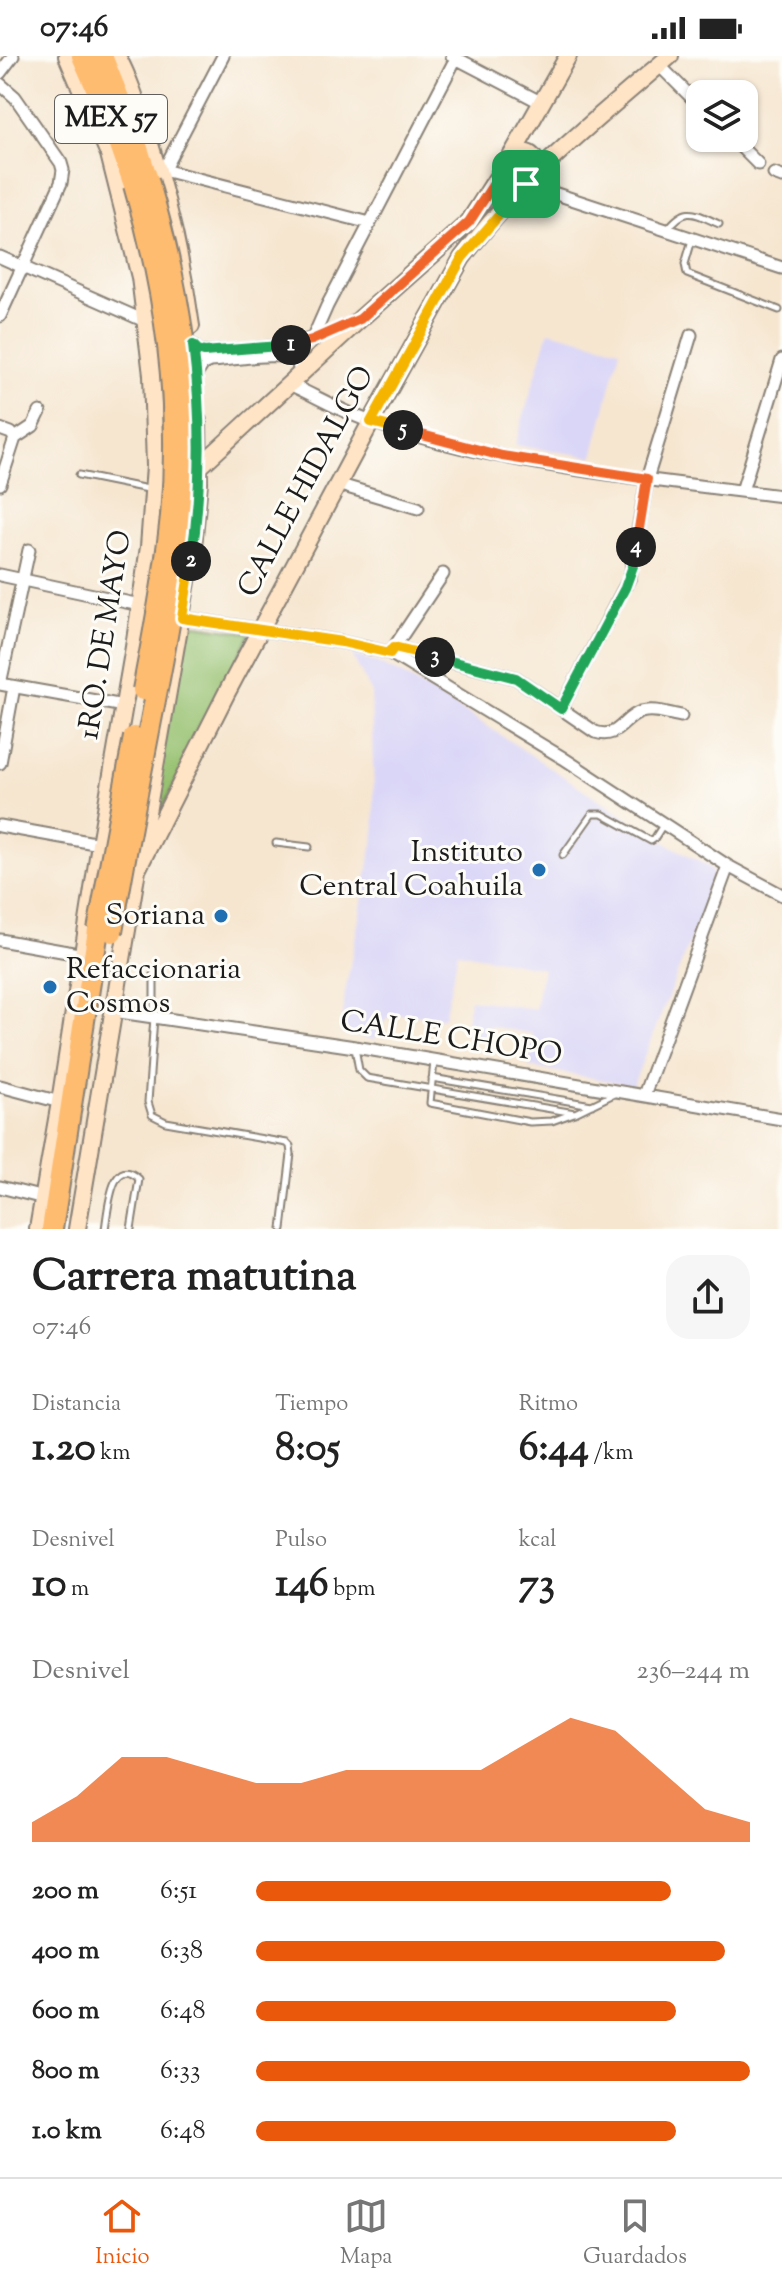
<!DOCTYPE html>
<html lang="es">
<head>
<meta charset="utf-8">
<style>
	body { margin:0; font-family:"Sorts Mill Goudy",serif; background:#f6f6f6; color:#222; height:100vh; display:flex; flex-direction:column; font-size:30px; white-space:nowrap }
	* { box-sizing:border-box; margin:0 }
	p { font-size:26px; color:#767676 }
	.icon { flex:none; width:44px; height:44px; fill:none; stroke:currentColor; stroke-width:2; stroke-linecap:round; stroke-linejoin:round }
	.map { position:relative; height:1173px; overflow:hidden }
	.panel { display:flex; flex-direction:column; background:#fff; flex:1 }
	.panel>* { flex:none }
	.tools { position:absolute; left:686px; top:24px; display:grid; gap:16px }
	.tools a { display:grid; place-items:center; width:72px; height:72px; border-radius:16px; background:#fff; box-shadow:0 2px 6px #0004; font-size:40px }
	.pin { position:absolute; display:grid; place-items:center; width:68px; height:68px; color:#fff; margin:-34px; border-radius:16px; box-shadow:0 4px 12px #0006 }
	.km { position:absolute; width:40px; height:40px; margin:-20px; border-radius:50%; background:#222; color:#fff; font-size:22px; line-height:40px; text-align:center }
	.round { display:grid; place-items:center; flex:none; width:84px; height:84px; border-radius:24px; background:#f6f6f6 }
	.summary { display:flex; align-items:center; justify-content:space-between; height:136px; padding:0 32px }
	h1 { font-size:44px; font-weight:800; line-height:60px }
	.figures { display:grid; grid-template-columns:repeat(3,1fr); gap:12px; height:136px; padding:8px 32px }
	.figures div { display:grid; align-content:center }
	.figures b { font-size:40px; font-weight:800 }
	.figures small { font-size:22px; font-weight:400 }
	.figures p { font-size:22px }
	.chart { height:224px; padding:16px 32px }
	.chart p { display:flex; justify-content:space-between }
	.chart svg { width:100%; height:144px; margin-top:8px; fill:#ea580c; opacity:.7 }
	ul { padding:0 32px; list-style:none; font-size:26px }
	li { display:grid; grid-template-columns:128px 96px 1fr; align-items:center; height:60px }
	li i { height:20px; border-radius:10px; background:#ea580c }
	.status { display:flex; justify-content:space-between; align-items:center; height:56px; padding:0 40px; background:#fff; direction:ltr }
	.status svg { height:22px; fill:currentColor }
	.dock { display:flex; justify-content:space-around; align-items:center; height:112px; border-top:2px solid #e0e0e0; background:#fff; font-size:22px; color:#767676 }
	.dock a { display:grid; justify-items:center; gap:4px }
	.dock .current { color:#ea580c }
	.map>svg:first-child { display:block }
	.built { fill:#dad6f7 }
	.green { fill:#96c16f; stroke:#596e46; stroke-width:2 }
	.lines { fill:none; stroke-linecap:round; stroke-linejoin:round }
	.lane-casing { stroke:#898176; stroke-width:9 }
	.street-casing { stroke:#898176; stroke-width:15 }
	.secondary-casing { stroke:#898176; stroke-width:20 }
	.highway-casing { stroke:#898176; stroke-width:24 }
	.lane { stroke:#fff; stroke-width:5 }
	.street { stroke:#fff; stroke-width:11 }
	.secondary { stroke:#ffe4c6; stroke-width:16 }
	.highway { stroke:#febc70; stroke-width:20 }
	.highway-bridge-casing { stroke:#898176; stroke-width:24; stroke-linecap:butt }
	.highway-bridge { stroke:#febc70; stroke-width:20 }
	.split-1-casing { stroke:#fff; stroke-width:16 }
	.split-2-casing { stroke:#fff; stroke-width:16 }
	.split-3-casing { stroke:#fff; stroke-width:16 }
	.split-4-casing { stroke:#fff; stroke-width:16 }
	.split-5-casing { stroke:#fff; stroke-width:16 }
	.split-6-casing { stroke:#fff; stroke-width:16 }
	.split-1 { stroke:#f0652b; stroke-width:10 }
	.split-2 { stroke:#22a559; stroke-width:10 }
	.split-3 { stroke:#f5b400; stroke-width:10 }
	.split-4 { stroke:#22a559; stroke-width:10 }
	.split-5 { stroke:#f0652b; stroke-width:10 }
	.split-6 { stroke:#f5b400; stroke-width:10 }
	.poi-dot { fill:#1f6fb2; stroke:#fdfcf7; stroke-width:3 }
	.labels { text-anchor:middle; dominant-baseline:central; stroke-width:6; stroke-linejoin:round; paint-order:stroke }
	.shield { fill:#fdfcf7; stroke:#605f5e; stroke-width:2 }
	.shield-label { font-size:28px; font-weight:bold; fill:#1c1c1c }
	.street-label { font-size:30px; fill:#1c1c1c; stroke:#fdfcf7 }
	.poi-label { font-size:30px; fill:#1c1c1c; stroke:#fdfcf7; text-anchor:end }
</style>
</head>
<body>
<div class="status"><b>07:46</b><svg viewBox="0 0 49 12"><path d="M0 12V9h3v3zM5 12V6h3v6zM10 12V3h3v9zM15 12V0h3v12zM26 1h20v11H26zM47 4h2v5h-2z"/></svg></div>
<div class="map">
<svg width="782" height="1173" viewBox="0 0 782 1173">
	<rect width="100%" height="100%" fill="#fdfcf7"/>
	<filter id="ink" filterUnits="userSpaceOnUse"><feTurbulence type="fractalNoise" baseFrequency=".0125" numOctaves="2"/><feDisplacementMap in="SourceGraphic" scale="16" xChannelSelector="R" yChannelSelector="G"/><feConvolveMatrix kernelMatrix="1 2 1 2 8 2 1 2 1" color-interpolation-filters="sRGB"/></filter>
	<filter id="wash" filterUnits="userSpaceOnUse"><feTurbulence type="fractalNoise" baseFrequency=".006" numOctaves="4" result="noise"/><feDisplacementMap in="SourceGraphic" scale="32" xChannelSelector="R" yChannelSelector="G"/><feGaussianBlur stdDeviation="1.8" result="paint"/><feColorMatrix in="noise" values="0 0 0 0 0 0 0 0 0 0 0 0 0 0 0 0 0 1.4 0 .05"/><feComposite in="paint" operator="in"/></filter>
	<g filter="url(#wash)">
		<rect width="100%" height="100%" fill="#f6e6d0"/>
		<!-- built -->
		<path class="built" d="M549 275 620 293 593 401 515 389Z
			M352 599 371 604 401 618 470 659 656 781 709 811 713 817 712 830 633 1029 529 1011 533 978 489 970 486 983 464 979 470 943 535 953 543 912 458 896 444 962 401 958 392 959 387 962 374 984 341 978 345 937 375 777 371 636Z"/>
		<!-- green -->
		<path class="green" d="M185 567 251 577 146 785Z"/>
	</g>
	<g filter="url(#ink)">
		<g class="lines">
			<!-- lane casing -->
			<g class="lane-casing">
				<path id="lane" d="M667 174C686 149 694 157 719 168
					M692 184 685 208 687 218 779 254
					M79 419 148 433
					M276 787 309 791
					M563 799 592 758H602L651 785 654 783 663 769
					M154 913V961L148 1046 152 1059 166 1066 287 1087 290 1090 291 1098 282 1173
					M355 992 359 1014 367 1022 575 1057 616 1037
					M434 1005 430 1047 530 1066 552 1065 574 1057
					M432 1022 592 1049
					M105 1173C108 1157 111 1096 139 1123L131 1173"/>
			</g>
			<!-- street casing -->
			<g class="street-casing">
				<path id="street" d="M452 0 542 47
					M659 9 700 50
					M0 17 13 0
					M0 28 15 41 61 107 63 114 61 127 0 260
					M732 82 758 108
					M163 114 370 167
					M774 118 782 121
					M161 119 223 0
					M526 128 782 212
					M0 201 147 266
					M312 284 327 250 457 0
					M193 289 198 294 204 296C256 293 301 292 348 269
					M196 319 203 308 210 305C231 304 280 295 297 303L300 318
					M289 328C316 340 344 357 372 366 505 411 645 423 782 440
					M0 373 11 377 15 382
					M0 428 15 382 33 370 40 356
					M337 428 418 452
					M742 435 782 304
					M0 519 140 549
					M182 562 342 586 390 597 563 702 728 810 782 839
					M394 591 516 622 595 676C619 684 622 662 641 656 654 652 669 658 681 660
					M391 596 443 518
					M0 628 29 494
					M0 628 124 650
					M561 653 630 521 647 423 691 279
					M0 707 14 631
					M0 770 100 788
					M0 884 84 899
					M113 955 355 991 782 1063
					M0 1030 60 1046
					M644 1039 728 810
					M0 1131 44 1142"/>
			</g>
			<!-- secondary casing -->
			<g class="secondary-casing">
				<path id="secondary" d="M117 0C131 26 139 54 148 82 168 144 182 205 191 270
					M513 97C530 94 535 99 539 115
					M196 414 360 263 469 166 513 97 568 0
					M140 797 193 491 199 426 198 365
					M38 1173 60 1046 100 788 134 591 149 491 155 410 152 319 140 221 109 98 67 0
					M77 1173 137 814 226 638 371 366 462 202C520 124 596 63 670 0"/>
			</g>
			<!-- highway casing -->
			<g class="highway-casing">
				<path id="highway" d="M82 0 116 77 134 129
					M102 0 132 74 148 124
					M52 1173 98 874"/>
			</g>
			<!-- lane -->
			<use href="#lane" class="lane"/>
			<!-- street -->
			<use href="#street" class="street"/>
			<!-- secondary -->
			<use href="#secondary" class="secondary"/>
			<!-- highway -->
			<use href="#highway" class="highway"/>
			<!-- highway-bridge casing -->
			<g class="highway-bridge-casing">
				<path id="highway-bridge" d="M134 129C166 236 181 348 171 460 165 518 154 576 143 634
					M98 874 134 681
					M112 876C125 799 140 721 155 644 173 552 189 462 189 368 189 286 171 202 148 124"/>
			</g>
			<!-- highway-bridge -->
			<use href="#highway-bridge" class="highway-bridge"/>
		</g>
	</g>
	<g class="lines" filter="url(#ink)">
		<!-- split-1 casing -->
		<g class="split-1-casing">
			<path id="split-1" d="M291 289 312 284 360 263 469 166 506 109 511 122 526 128"/>
		</g>
		<!-- split-2 casing -->
		<g class="split-2-casing">
			<path id="split-2" d="M191 505C202 434 202 360 193 289L198 294 204 296 291 289"/>
		</g>
		<!-- split-3 casing -->
		<g class="split-3-casing">
			<path id="split-3" d="M191 505 182 562 342 586 390 597 394 591 435 601"/>
		</g>
		<!-- split-4 casing -->
		<g class="split-4-casing">
			<path id="split-4" d="M435 601 516 622 561 653 625 532 633 510 636 491"/>
		</g>
		<!-- split-5 casing -->
		<g class="split-5-casing">
			<path id="split-5" d="M403 374 502 400 647 423 636 491"/>
		</g>
		<!-- split-6 casing -->
		<g class="split-6-casing">
			<path id="split-6" d="M403 374 371 366 462 202 526 128"/>
		</g>
		<!-- split-1 -->
		<use href="#split-1" class="split-1"/>
		<!-- split-2 -->
		<use href="#split-2" class="split-2"/>
		<!-- split-3 -->
		<use href="#split-3" class="split-3"/>
		<!-- split-4 -->
		<use href="#split-4" class="split-4"/>
		<!-- split-5 -->
		<use href="#split-5" class="split-5"/>
		<!-- split-6 -->
		<use href="#split-6" class="split-6"/>
	</g>
	<!-- markers -->
	<g class="poi-dot">
		<circle cx="539" cy="814" r="8"/>
		<circle cx="221" cy="860" r="8"/>
		<circle cx="50" cy="931" r="8"/>
	</g>
	<g class="labels">
		<!-- shield labels -->
		<rect class="shield" x="55" y="39" width="112" height="48" rx="6"/>
		<g class="shield-label">
			<text x="111" y="63">MEX 57</text>
		</g>
		<!-- street labels -->
		<g class="street-label">
			<text transform="translate(307 426) rotate(-62)">CALLE HIDALGO</text>
			<text transform="translate(106 579) rotate(-81)">1RO. DE MAYO</text>
			<text transform="translate(451 983) rotate(9)">CALLE CHOPO</text>
		</g>
		<!-- poi labels -->
		<g class="poi-label">
			<text x="523" y="797">Instituto<tspan x="523" dy="34">Central Coahuila</tspan></text>
			<text x="205" y="860">Soriana</text>
			<text x="66" y="914" text-anchor="start">Refaccionaria<tspan x="66" dy="34">Cosmos</tspan></text>
		</g>
	</g>
</svg>
<div class="tools">
<a><svg class="icon" aria-label="layers" viewBox="0 0 24 24"><path d="M12 4l9 5-9 5-9-5zM3 14l9 5 9-5"/></svg></a>
</div>
<div class="pin" style="left:526px;top:128px;background:#1e9e55"><svg class="icon" aria-label="arrive" viewBox="0 0 24 24"><path d="M6 21V4h12l-3 4 3 4H6"/></svg></div>
<b class="km" style="left:291px;top:289px">1</b>
<b class="km" style="left:191px;top:505px">2</b>
<b class="km" style="left:435px;top:601px">3</b>
<b class="km" style="left:636px;top:491px">4</b>
<b class="km" style="left:403px;top:374px">5</b>
</div>
<section class="panel">
<div class="summary"><div><h1>Carrera matutina</h1><p>07:46</p></div><a class="round"><svg class="icon" aria-label="share" viewBox="0 0 24 24"><path d="M12 15V3M7 8l5-5 5 5M5 13v7h14v-7"/></svg></a></div>
<div class="figures">
<div><p>Distancia</p><b>1.20<small> km</small></b></div>
<div><p>Tiempo</p><b>8:05</b></div>
<div><p>Ritmo</p><b>6:44<small> /km</small></b></div>
</div>
<div class="figures">
<div><p>Desnivel</p><b>10<small> m</small></b></div>
<div><p>Pulso</p><b>146<small> bpm</small></b></div>
<div><p>kcal</p><b>73</b></div>
</div>
<div class="chart"><p><span>Desnivel</span>236–244 m</p>
<svg viewBox="0 0 160 44" preserveAspectRatio="none"><path d="M0 44V38L10 30L20 18L30 18L40 22L50 26L60 26L70 22L80 22L90 22L100 22L110 14L120 6L130 10L140 22L150 34L160 38V44z"/></svg>
</div>
<ul>
<li><b>200 m</b>6:51<i style="width:84%"></i></li>
<li><b>400 m</b>6:38<i style="width:95%"></i></li>
<li><b>600 m</b>6:48<i style="width:85%"></i></li>
<li><b>800 m</b>6:33<i style="width:100%"></i></li>
<li><b>1.0 km</b>6:48<i style="width:85%"></i></li>
</ul>
</section>
<nav class="dock">
<a class="current"><svg class="icon" aria-label="home" viewBox="0 0 24 24"><path d="M3 11l9-7 9 7M6 9v11h12V9"/></svg>Inicio</a>
<a><svg class="icon" aria-label="map" viewBox="0 0 24 24"><path d="M3 6l6-2 6 2 6-2v14l-6 2-6-2-6 2zM9 4v14M15 6v14"/></svg>Mapa</a>
<a><svg class="icon" aria-label="saved" viewBox="0 0 24 24"><path d="M7 4h10v16l-5-4-5 4z"/></svg>Guardados</a>
</nav>
</body>
</html>
